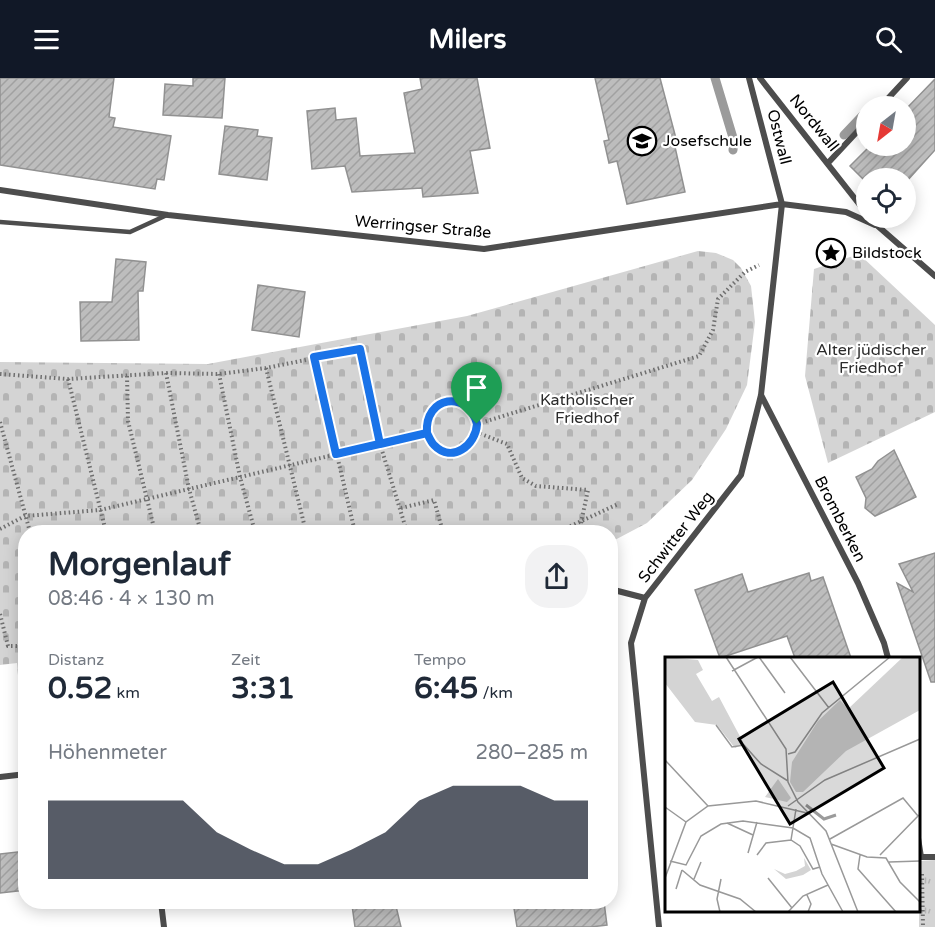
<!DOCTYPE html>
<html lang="de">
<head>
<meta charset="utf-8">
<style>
	body { margin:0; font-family:"Varela Round",sans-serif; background:#f2f2f3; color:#1f2937; height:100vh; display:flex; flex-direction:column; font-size:22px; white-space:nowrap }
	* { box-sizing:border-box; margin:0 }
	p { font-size:20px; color:#747a83 }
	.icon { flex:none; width:33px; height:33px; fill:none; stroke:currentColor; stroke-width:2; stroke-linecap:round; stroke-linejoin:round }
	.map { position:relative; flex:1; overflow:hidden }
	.panel { position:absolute; left:18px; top:447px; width:600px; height:384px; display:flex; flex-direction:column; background:#fff; border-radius:24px; box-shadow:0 3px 15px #0003 }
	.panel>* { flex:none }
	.needle { width:39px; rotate:211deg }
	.buttons { position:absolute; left:856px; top:18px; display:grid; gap:12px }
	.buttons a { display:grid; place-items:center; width:60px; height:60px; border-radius:50%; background:#fff; box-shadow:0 3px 15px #0003; font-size:30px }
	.pin { position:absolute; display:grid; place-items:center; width:51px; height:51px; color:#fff; margin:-62px -26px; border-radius:50% 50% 50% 0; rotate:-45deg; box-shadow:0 0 6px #0007 }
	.pin .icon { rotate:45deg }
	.round { display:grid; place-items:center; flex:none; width:63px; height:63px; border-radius:24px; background:#f2f2f3 }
	.summary { display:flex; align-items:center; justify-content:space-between; height:102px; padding:0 30px }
	h1 { font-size:33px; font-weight:700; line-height:45px }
	.metrics { display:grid; grid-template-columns:repeat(3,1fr); gap:9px; height:102px; padding:6px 30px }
	.metrics div { display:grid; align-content:center }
	.metrics b { font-size:30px; font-weight:700 }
	.metrics small { font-size:16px; font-weight:400 }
	.metrics p { font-size:16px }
	.chart { height:168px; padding:12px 30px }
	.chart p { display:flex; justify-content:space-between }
	.chart svg { width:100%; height:108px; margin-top:6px; fill:#111827; opacity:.7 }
	header { display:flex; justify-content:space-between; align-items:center; height:78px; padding:0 30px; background:#111827; color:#fff; font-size:27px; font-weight:700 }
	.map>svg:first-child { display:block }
	.cemetery { fill:url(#cemetery-stones) }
	.park { fill:url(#park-tufts) }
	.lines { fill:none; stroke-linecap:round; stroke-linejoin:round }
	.stream { stroke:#9b9b9b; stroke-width:9 }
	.building { fill:url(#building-hatch); stroke:#919191; stroke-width:1.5 }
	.path { stroke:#6f6f6f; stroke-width:4; stroke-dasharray:1.5 3; stroke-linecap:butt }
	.service { stroke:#4d4d4d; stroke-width:4.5 }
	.minor { stroke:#4d4d4d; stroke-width:6 }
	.route-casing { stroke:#fff; stroke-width:12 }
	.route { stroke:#1a73e8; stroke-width:8 }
	.labels { text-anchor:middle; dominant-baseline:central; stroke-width:4.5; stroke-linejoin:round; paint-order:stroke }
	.street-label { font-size:16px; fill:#000; stroke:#fff }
	.poi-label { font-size:16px; fill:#000; stroke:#fff; text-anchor:start }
	.park-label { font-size:16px; fill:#2b2b2b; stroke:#fff }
	.inset-river { fill:none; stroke:#9b9b9b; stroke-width:3 }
	.inset-road { fill:none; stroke:#999; stroke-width:1.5 }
	.view { fill:#000; fill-opacity:0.15; stroke:#000; stroke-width:3 }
	.inset-edge { fill:none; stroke:#000; stroke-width:3 }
</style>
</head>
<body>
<header><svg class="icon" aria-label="menu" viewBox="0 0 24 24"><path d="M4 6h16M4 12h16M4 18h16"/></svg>Milers<svg class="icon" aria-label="search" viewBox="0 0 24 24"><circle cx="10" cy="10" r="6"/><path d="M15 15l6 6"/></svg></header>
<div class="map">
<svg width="935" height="849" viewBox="0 0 935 849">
	<defs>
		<pattern id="cemetery-stones" width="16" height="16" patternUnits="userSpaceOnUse" patternTransform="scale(1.5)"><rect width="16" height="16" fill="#d4d4d4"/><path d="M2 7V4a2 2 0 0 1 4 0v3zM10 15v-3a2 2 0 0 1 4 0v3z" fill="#b4b4b4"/></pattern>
		<pattern id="park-tufts" width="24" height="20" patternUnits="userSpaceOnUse" patternTransform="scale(1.5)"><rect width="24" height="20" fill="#d4d4d4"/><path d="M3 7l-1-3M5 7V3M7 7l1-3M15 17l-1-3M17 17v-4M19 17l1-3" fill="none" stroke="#b4b4b4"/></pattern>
		<pattern id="building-hatch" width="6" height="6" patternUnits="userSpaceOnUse" patternTransform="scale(1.5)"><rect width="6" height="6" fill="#bdbdbd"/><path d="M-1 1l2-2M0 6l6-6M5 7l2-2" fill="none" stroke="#a1a1a1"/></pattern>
	</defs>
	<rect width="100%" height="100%" fill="#fff"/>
	<!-- cemetery -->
	<path class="cemetery" d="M698 173 716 175 733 182 741 190 751 208 755 244 747 307 726 351 692 402 647 445 611 464 610 454H26L25 683 17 585 0 587V284L208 286 467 238Z
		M859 176 935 247V334L828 385 805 298 814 191Z"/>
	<!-- park -->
	<path class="park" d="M935 782V849H919V783Z"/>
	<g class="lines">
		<!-- stream -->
		<path class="stream" d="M715 0 734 63 733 72
			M844 57 863 37"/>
	</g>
	<!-- building -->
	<path class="building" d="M0 0H114L109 39 115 40 113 49 171 58 164 102 157 101 155 111 0 87Z
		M193 0H225L222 40 163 37 165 6 193 8Z
		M420 0H477L490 70 470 73 478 115 423 119 422 110 352 114 345 88 312 91 307 33 335 30 336 42 356 40 360 78 415 75 404 15 422 11Z
		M595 0H660L678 68 675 69 685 114 627 126 617 83 609 85 604 63 609 62Z
		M935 1V72L906 104V100H867V105L850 88 870 68H906V31Z
		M225 48 258 52 257 58 272 60 267 102 219 96Z
		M116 181 146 184 143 213H138L139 262 81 263 80 224H112Z
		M258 207 305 214 299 259 252 252Z
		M894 372 916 419 875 438 865 430 866 420 856 399 872 391 878 383Z
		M935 475V604H931L897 505 913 514 899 486Z
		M809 495 811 503 823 499 851 580H795L787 558 720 580 695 512 742 496 748 514Z
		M26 773V812L0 815V776Z
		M370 824H395L401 849H355L352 827Z
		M513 824H604L607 847 591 849H517Z"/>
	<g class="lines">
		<!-- path -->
		<path class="path" d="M314 279 355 454
			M266 290 306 454
			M166 295 189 411 201 454
			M0 296 68 301 166 295 219 296 266 290 360 271 380 366 407 454
			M219 296 240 399 255 454
			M127 298 128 343 155 454
			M68 301 106 454
			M426 348a25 25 0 1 1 50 0a25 25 0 1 1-50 0Z
			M0 344 30 454
			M477 346 699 278 713 252 718 221 745 194 759 187
			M476 354 507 366 522 400 536 408 588 412 579 454
			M401 430 434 422 443 454
			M0 451 25 438 100 432 427 355
			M558 454 618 426
			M0 536 8 568H26
			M922 796 923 849"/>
		<!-- service -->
		<path class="service" d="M0 144 130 154 167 137"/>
		<!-- minor -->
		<path class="minor" d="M760 0 867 136
			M881 28 907 0
			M828 85 867 43
			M0 112 168 137 484 171 782 126 846 134 875 147
			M872 143 935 198
			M761 317 858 505 884 565 888 580
			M610 511 645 520
			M0 699 26 696
			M918 760 921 779H935
			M161 824 164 849
			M659 849 631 565 645 520 741 397 761 317 782 126 749 0"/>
	</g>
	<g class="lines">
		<!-- route casing -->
		<g class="route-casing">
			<path id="route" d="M477 346C476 367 452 386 434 367 431 364 429 359 427 355L380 366 360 271 314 279 336 376 427 355C424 318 468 311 477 346"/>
		</g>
		<!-- route -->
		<use href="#route" class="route"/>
	</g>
	<!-- icons -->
	<defs>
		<g id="school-ring" transform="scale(1.5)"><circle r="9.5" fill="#fff" stroke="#000" stroke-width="1.5"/><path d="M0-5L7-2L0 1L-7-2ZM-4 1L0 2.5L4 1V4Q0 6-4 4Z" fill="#000"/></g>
		<g id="sight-ring" transform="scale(1.5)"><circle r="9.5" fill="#fff" stroke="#000" stroke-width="1.5"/><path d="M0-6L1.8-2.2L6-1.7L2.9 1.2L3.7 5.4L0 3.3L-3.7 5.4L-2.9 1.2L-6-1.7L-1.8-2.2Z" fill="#000"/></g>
	</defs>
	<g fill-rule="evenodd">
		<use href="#school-ring" x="642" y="63"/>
		<use href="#sight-ring" x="831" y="175"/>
	</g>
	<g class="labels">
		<!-- street labels -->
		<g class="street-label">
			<text transform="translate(814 45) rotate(51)">Nordwall</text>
			<text transform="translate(779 59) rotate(76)">Ostwall</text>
			<text transform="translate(423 149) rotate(5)">Werringser Straße</text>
			<text transform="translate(840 441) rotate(63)">Bromberken</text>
			<text transform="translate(676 459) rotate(-52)">Schwitter Weg</text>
		</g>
		<!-- poi labels -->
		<g class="poi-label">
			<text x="663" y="63">Josefschule</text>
			<text x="852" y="175">Bildstock</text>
		</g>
		<!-- park labels -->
		<g class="park-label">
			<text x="871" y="272">Alter jüdischer<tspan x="871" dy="18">Friedhof</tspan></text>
			<text x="587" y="322">Katholischer<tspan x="587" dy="18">Friedhof</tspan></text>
		</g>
	</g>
	<!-- overview -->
	<g transform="translate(665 579)">
		<rect width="255" height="255" fill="#fff"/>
		<path d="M238 0H255V53L181 94 138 135H131L125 125 127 105 153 64 175 43 183 52ZM113 122 126 141 122 145 100 140Z" fill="#d4d4d4"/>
		<path d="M0 0 33 3 38 13 31 17 47 44 54 40 79 87 70 91 52 68 30 65 0 26ZM139 201 146 213 138 218 121 222 109 212 120 217 131 214 140 209Z" fill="#d4d4d4"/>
		<path class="inset-river" d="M141 148 159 162 171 158"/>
		<path class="inset-road" d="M61 0 121 92 123 125 133 145 161 174 193 255M94 0 120 36M125 0 164 51M67 14 93 0M51 68 67 90 79 88 96 107 123 124M123 97 130 95 157 56 225 0M0 103 43 149M123 149 160 123 255 82M0 150 21 165M62 166 88 178M165 182 238 141 253 159M126 183 131 152M166 187 202 200 221 201 235 225 255 245M83 196 92 165M92 198 101 186 126 183 135 189 148 212 155 210M195 198 193 212 231 255M215 198 254 158M5 204 21 208 36 179 56 167 78 164 128 171 145 181 157 217 178 255M224 205 255 204M17 213 35 228 75 242 91 255M0 221 21 165 43 149 91 144 142 156M103 221 127 251M29 222 36 205M11 232 17 213M142 238 146 247 143 255M55 255 52 242 56 222M123 255 138 239 163 228"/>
		<path class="view" d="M168 25 219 111 125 167 74 82Z"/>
		<rect width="255" height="255" class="inset-edge"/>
	</g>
</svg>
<div class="buttons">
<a><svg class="needle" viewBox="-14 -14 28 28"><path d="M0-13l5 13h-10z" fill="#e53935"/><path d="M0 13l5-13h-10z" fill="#747a83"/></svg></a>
<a><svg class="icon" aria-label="locate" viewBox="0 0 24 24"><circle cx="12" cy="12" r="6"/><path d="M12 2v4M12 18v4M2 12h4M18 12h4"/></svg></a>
</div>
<div class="pin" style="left:477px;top:346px;background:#1e9e55"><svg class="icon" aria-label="arrive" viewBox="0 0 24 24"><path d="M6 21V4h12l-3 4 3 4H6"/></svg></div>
<section class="panel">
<div class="summary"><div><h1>Morgenlauf</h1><p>08:46 · 4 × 130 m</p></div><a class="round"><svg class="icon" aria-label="share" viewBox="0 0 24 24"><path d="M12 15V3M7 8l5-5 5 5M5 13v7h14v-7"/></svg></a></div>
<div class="metrics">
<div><p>Distanz</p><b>0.52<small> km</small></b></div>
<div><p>Zeit</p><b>3:31</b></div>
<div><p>Tempo</p><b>6:45<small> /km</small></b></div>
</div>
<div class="chart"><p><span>Höhenmeter</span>280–285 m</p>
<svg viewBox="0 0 160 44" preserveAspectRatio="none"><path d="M0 44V12L10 12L20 12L30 12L40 12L50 25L60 32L70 38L80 38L90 32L100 25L110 12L120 6L130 6L140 6L150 12L160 12V44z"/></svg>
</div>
</section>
</div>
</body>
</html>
